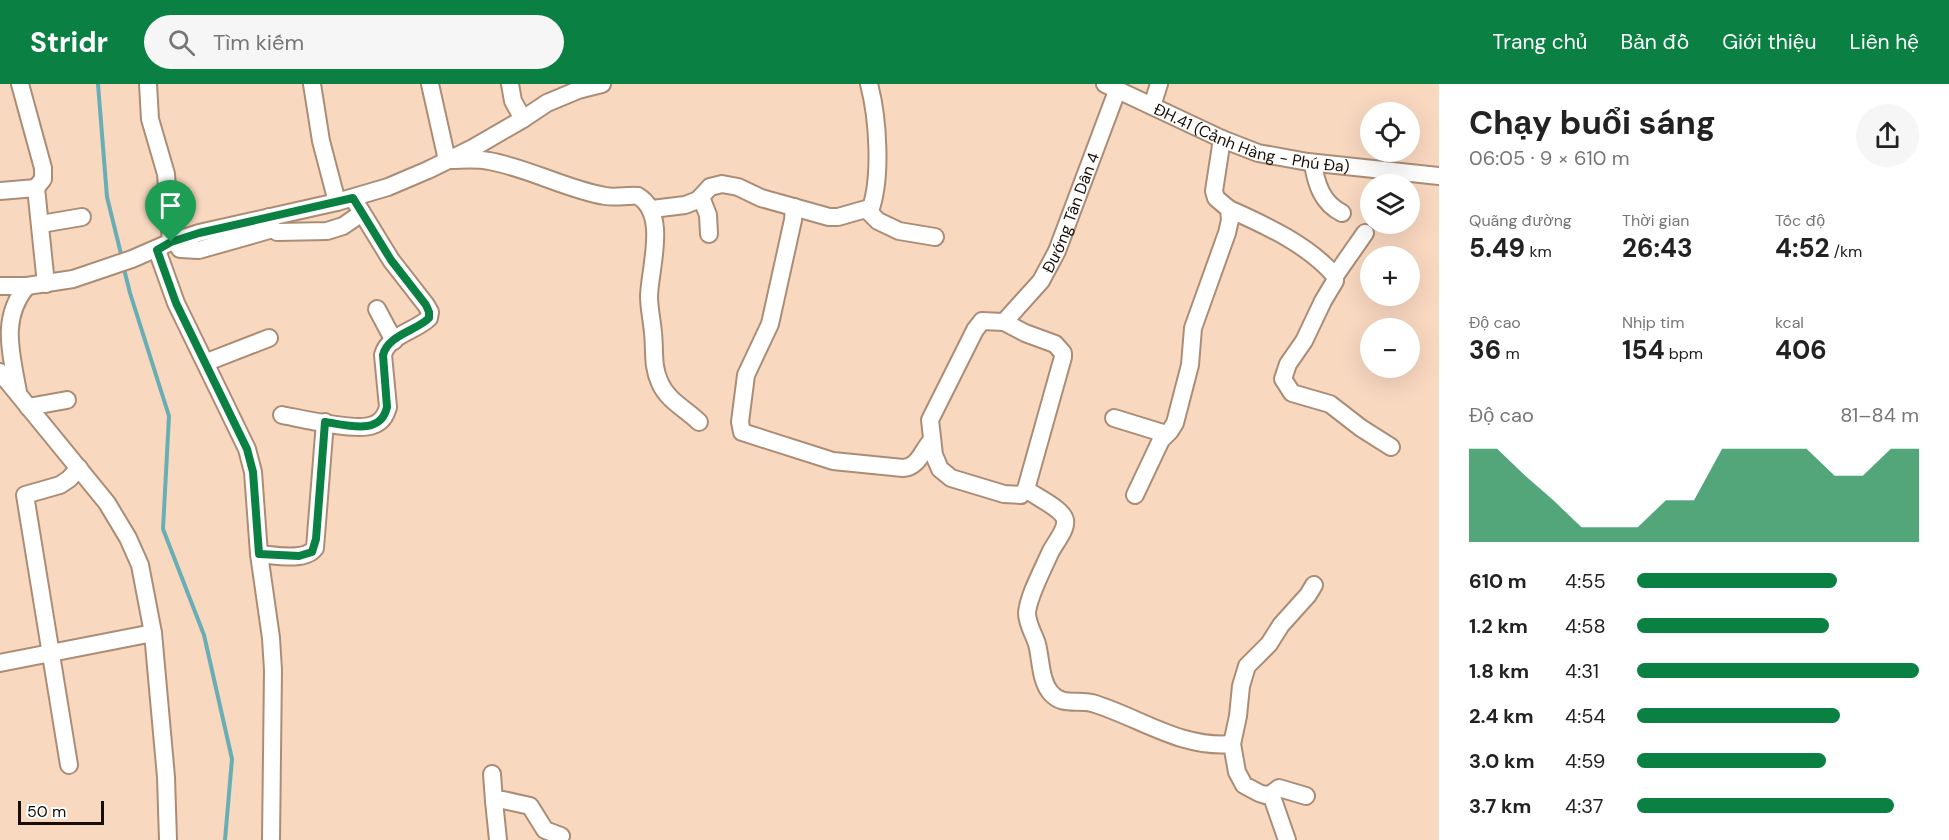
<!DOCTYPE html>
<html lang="vi">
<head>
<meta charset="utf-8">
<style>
	body { margin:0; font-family:"DM Sans",sans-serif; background:#f6f6f6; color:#222; height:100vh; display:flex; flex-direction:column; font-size:22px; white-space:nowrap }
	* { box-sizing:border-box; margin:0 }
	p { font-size:20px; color:#767676 }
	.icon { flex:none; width:33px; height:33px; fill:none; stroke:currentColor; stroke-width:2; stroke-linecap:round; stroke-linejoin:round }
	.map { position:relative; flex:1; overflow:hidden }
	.panel { display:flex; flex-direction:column; background:#fff; width:510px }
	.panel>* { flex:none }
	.controls { position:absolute; left:1360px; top:18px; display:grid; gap:12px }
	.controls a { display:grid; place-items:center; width:60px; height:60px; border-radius:50%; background:#fff; box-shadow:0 6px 24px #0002; font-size:30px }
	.scale { position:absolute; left:18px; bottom:15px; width:86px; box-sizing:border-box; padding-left:6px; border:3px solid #180d05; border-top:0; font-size:16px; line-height:21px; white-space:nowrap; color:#180d05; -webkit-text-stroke:4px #fff; paint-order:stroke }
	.pin { position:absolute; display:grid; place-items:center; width:51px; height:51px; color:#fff; margin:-62px -26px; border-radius:50% 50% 50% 0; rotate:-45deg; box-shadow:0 0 6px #0007 }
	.pin .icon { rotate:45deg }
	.round { display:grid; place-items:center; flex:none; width:63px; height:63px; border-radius:32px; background:#f6f6f6 }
	.headline { display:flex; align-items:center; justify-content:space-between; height:102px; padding:0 30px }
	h1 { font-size:33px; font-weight:700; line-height:45px }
	.figures { display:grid; grid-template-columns:repeat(3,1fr); gap:9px; height:102px; padding:6px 30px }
	.figures div { display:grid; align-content:center }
	.figures b { font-size:26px; font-weight:700 }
	.figures small { font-size:16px; font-weight:400 }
	.figures p { font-size:16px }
	.chart { height:168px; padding:12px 30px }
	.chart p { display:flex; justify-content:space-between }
	.chart svg { width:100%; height:108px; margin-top:6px; fill:#0b8043; opacity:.7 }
	ul { padding:0 30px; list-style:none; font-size:20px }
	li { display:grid; grid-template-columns:96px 72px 1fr; align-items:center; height:45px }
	li i { height:15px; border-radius:8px; background:#0b8043 }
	header { display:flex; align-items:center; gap:36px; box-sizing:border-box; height:84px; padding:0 30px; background:#0b8043; color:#fff }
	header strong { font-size:28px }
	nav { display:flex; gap:33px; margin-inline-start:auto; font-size:21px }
	.search { width:420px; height:54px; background:#f6f6f6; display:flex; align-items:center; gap:15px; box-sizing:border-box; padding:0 21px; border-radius:33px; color:#767676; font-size:22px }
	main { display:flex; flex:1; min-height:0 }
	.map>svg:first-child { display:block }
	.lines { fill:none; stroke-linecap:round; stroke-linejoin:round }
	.stream { stroke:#69aeb4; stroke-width:4 }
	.minor-casing { stroke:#ab8d76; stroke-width:20 }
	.minor { stroke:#fff; stroke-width:16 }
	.route-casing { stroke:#fff; stroke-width:12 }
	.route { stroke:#0b8043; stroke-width:8 }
	.labels { text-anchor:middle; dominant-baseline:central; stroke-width:4.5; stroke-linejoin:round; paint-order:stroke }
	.street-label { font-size:16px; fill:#180d05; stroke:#fff }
</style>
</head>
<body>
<header>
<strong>Stridr</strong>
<div class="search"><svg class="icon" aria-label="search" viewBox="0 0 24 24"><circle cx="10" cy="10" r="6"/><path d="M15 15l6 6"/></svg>Tìm kiếm</div>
<nav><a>Trang chủ</a><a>Bản đồ</a><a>Giới thiệu</a><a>Liên hệ</a></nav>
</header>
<main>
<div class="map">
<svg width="1439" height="756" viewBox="0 0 1439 756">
	<rect width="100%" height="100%" fill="#f9d8c0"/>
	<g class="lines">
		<!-- stream -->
		<path class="stream" d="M98 0 107 113 122 174
			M123 181 130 209 169 332 163 445 204 551 232 675 225 756"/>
		<!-- minor casing -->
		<g class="minor-casing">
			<g id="minor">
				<path d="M20 0 43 84V95L36 104"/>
				<path d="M148 0 150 35 166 90 171 158"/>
				<path d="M312 0 321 57 337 118"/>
				<path d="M430 0 447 76C461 76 476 74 489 77 529 84 565 105 605 112 616 114 627 111 638 112 668 130 650 183 649 212 649 224 652 237 653 249 655 267 652 282 660 299 668 317 686 325 699 338"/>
				<path d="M510 0 513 17 523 35"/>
				<path d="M869 0C878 34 882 94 870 127"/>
				<path id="s1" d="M1105 0 1222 55 1258 69 1308 78 1439 92"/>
				<path d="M1152 22 1159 0"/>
				<path d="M1313 79C1316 100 1322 119 1342 129"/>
				<path d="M0 107 36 104 46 200"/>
				<path d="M701 113 708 131 709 150"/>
				<path d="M794 123 793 136 770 240 746 291 740 338 742 348 833 377 903 384C919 383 922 366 932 356"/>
				<path d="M652 125 685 121 698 116 710 103 722 100 738 103 761 114 829 133H838L866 125 878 137 899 147 935 153"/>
				<path d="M1229 125C1265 141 1309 161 1335 192V197L1323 217 1304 257 1288 280 1283 295 1292 309 1330 320 1361 344 1391 363"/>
				<path d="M269 133 271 144 277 148 327 147 343 142 362 129"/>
				<path d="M41 140 82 133"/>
				<path d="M175 157 180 165 199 166 273 145"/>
				<path d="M157 166 176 219 247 365 253 388 259 470 271 554 273 586 271 756"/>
				<path d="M1335 192 1365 149"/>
				<path d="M0 202H27L73 195 132 175 171 158 199 149 337 118 388 103 428 86 473 64 523 35 547 19 578 6 602 0"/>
				<path d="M377 225 394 257"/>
				<path d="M982 237 1004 238 1025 249 1055 260 1063 269V273L1026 405 1021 411 1004 410 951 394 940 385 934 371 930 336 975 246Z"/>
				<path id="s2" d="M1004 238 1041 197 1057 167 1117 7"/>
				<path d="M207 278 269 254"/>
				<path d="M0 288 107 419 128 454 140 481 153 549 166 693 168 756"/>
				<path d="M18 308C11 269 0 234 27 202"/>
				<path d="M28 323 67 316"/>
				<path d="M282 331C303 335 356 348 373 341 382 338 386 331 388 323L383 271C388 251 416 247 429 234L430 228 426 221 391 176 353 114"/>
				<path d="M1114 334 1166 350"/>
				<path d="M1026 405C1036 413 1063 425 1065 436 1067 446 1054 460 1050 469 1043 485 1028 513 1027 529 1027 540 1034 550 1037 560 1041 575 1040 595 1050 608 1062 623 1077 615 1092 619 1139 633 1181 665 1232 660"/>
				<path d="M1135 411 1161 356 1170 347 1175 339 1190 281 1193 244 1227 149 1230 136 1229 125 1216 114 1214 107 1222 55"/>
				<path d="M259 470C274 471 305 478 315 464L325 338"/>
				<path d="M0 579 153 549"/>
				<path d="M69 681 25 411 60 401 69 395 79 384"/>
				<path d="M492 690 494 717"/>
				<path d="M1271 710 1287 756"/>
				<path d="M1306 712 1279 704 1271 710 1265 711 1259 709 1244 701 1237 688 1232 660 1238 632 1241 602 1247 582 1269 560 1281 541 1308 511 1314 501"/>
				<path d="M498 756 494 717 503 716 530 722 545 746 561 752"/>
			</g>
		</g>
		<!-- minor -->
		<use href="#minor" class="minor"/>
	</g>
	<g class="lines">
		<!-- route casing -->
		<g class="route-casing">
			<path id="route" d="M353 114 391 176 426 221 429 228V234C416 247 388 251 383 271L387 323C381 352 347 341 325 338L316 455 312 468 299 472 259 470 253 388 247 365 176 219 157 166 171 158 199 149Z"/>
		</g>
		<!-- route -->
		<use href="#route" class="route"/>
	</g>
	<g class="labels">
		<!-- street labels -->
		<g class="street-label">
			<text stroke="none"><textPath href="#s1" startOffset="158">ĐH.41 (Cảnh Hàng - Phú Đa)</textPath></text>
			<text stroke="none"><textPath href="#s2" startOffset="130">Đướng Tân Dân 4</textPath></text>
		</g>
	</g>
</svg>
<div class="controls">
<a><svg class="icon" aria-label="locate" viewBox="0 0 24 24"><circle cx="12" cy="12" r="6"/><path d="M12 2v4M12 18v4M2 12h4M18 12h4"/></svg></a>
<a><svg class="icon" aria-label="layers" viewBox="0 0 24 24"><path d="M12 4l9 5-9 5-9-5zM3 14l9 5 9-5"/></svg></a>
<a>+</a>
<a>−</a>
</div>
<div class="scale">50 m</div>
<div class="pin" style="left:171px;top:158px;background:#1e9e55"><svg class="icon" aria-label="arrive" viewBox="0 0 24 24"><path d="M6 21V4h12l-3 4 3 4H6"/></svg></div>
</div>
<section class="panel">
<div class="headline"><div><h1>Chạy buổi sáng</h1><p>06:05 · 9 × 610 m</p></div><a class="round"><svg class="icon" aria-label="share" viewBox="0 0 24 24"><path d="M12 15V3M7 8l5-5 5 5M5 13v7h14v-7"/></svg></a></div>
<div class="figures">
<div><p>Quãng đường</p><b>5.49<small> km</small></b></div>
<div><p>Thời gian</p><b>26:43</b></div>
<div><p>Tốc độ</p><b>4:52<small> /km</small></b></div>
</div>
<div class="figures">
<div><p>Độ cao</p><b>36<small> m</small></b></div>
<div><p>Nhịp tim</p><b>154<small> bpm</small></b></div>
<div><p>kcal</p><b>406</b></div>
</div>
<div class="chart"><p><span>Độ cao</span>81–84 m</p>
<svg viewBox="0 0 160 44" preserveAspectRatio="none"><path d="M0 44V6L10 6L20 17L30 27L40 38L50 38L60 38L70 27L80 27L90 6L100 6L110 6L120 6L130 17L140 17L150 6L160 6V44z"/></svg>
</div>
<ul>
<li><b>610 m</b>4:55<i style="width:71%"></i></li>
<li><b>1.2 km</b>4:58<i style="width:68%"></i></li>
<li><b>1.8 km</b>4:31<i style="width:100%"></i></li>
<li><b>2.4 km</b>4:54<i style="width:72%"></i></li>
<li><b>3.0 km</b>4:59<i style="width:67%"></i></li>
<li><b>3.7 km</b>4:37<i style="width:91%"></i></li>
</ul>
</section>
</main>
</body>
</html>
